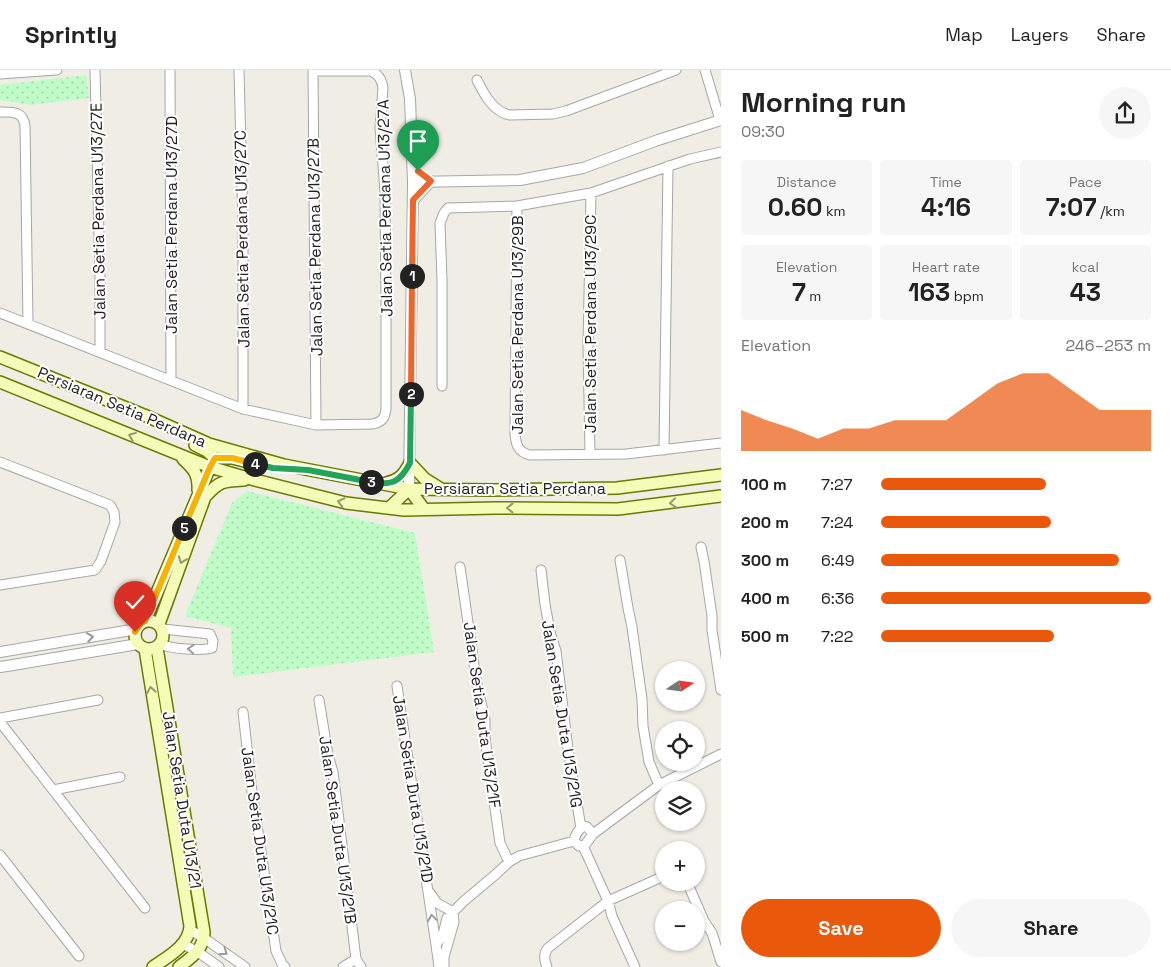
<!DOCTYPE html>
<html lang="en">
<head>
<meta charset="utf-8">
<style>
	body { margin:0; font-family:"Space Grotesk",sans-serif; background:#f6f6f6; color:#222; height:100vh; display:flex; flex-direction:column; font-size:19px; white-space:nowrap }
	* { box-sizing:border-box; margin:0 }
	p { font-size:16px; color:#767676 }
	.icon { flex:none; width:28px; height:28px; fill:none; stroke:currentColor; stroke-width:2; stroke-linecap:round; stroke-linejoin:round }
	.map { position:relative; flex:1; overflow:hidden }
	.panel { display:flex; flex-direction:column; background:#fff; width:450px }
	.panel>* { flex:none }
	.needle { width:32px; rotate:77deg }
	.buttons { position:absolute; left:655px; top:591px; display:grid; gap:10px }
	.buttons a { display:grid; place-items:center; width:50px; height:50px; border-radius:50%; background:#fff; box-shadow:0 1px 4px #0004; font-size:25px }
	.pin { position:absolute; display:grid; place-items:center; width:42px; height:42px; color:#fff; margin:-51px -21px; border-radius:50% 50% 50% 0; rotate:-45deg; box-shadow:0 0 5px #0007 }
	.pin .icon { rotate:45deg }
	.km { position:absolute; width:25px; height:25px; margin:-12px; border-radius:50%; background:#222; color:#fff; font-size:14px; line-height:25px; text-align:center }
	.round { display:grid; place-items:center; flex:none; width:52px; height:52px; border-radius:26px; background:#f6f6f6 }
	.head { display:flex; align-items:center; justify-content:space-between; height:85px; padding:0 20px }
	h1 { font-size:28px; font-weight:700; line-height:38px }
	.metrics { display:grid; grid-template-columns:repeat(3,1fr); gap:8px; height:85px; padding:5px 20px }
	.metrics div { display:grid; align-content:center; border-radius:5px; background:#f6f6f6; text-align:center }
	.metrics b { font-size:25px; font-weight:700 }
	.metrics small { font-size:14px; font-weight:400 }
	.metrics p { font-size:14px }
	.chart { height:140px; padding:10px 20px }
	.chart p { display:flex; justify-content:space-between }
	.chart svg { width:100%; height:90px; margin-top:5px; fill:#ea580c; opacity:.7 }
	.button { display:flex; gap:10px; margin-top:auto; padding:10px 20px }
	.button a { flex:1; height:58px; border-radius:30px; background:#ea580c; color:#fff; font-size:20px; font-weight:700; line-height:58px; text-align:center }
	.button a+a { background:#f6f6f6; color:#222 }
	ul { padding:0 20px; list-style:none; font-size:16px }
	li { display:grid; grid-template-columns:80px 60px 1fr; align-items:center; height:38px }
	li i { height:12px; border-radius:6px; background:#ea580c }
	header { display:flex; align-items:center; gap:30px; box-sizing:border-box; height:70px; padding:0 25px; background:#fff; border-bottom:1px solid #e0e0e0 }
	header strong { font-size:24px }
	nav { display:flex; gap:28px; margin-inline-start:auto; font-size:18px }
	main { display:flex; flex:1; min-height:0 }
	.map>svg:first-child { display:block }
	.park { fill:url(#park-dots) }
	.lines { fill:none; stroke-linecap:round; stroke-linejoin:round }
	.minor-casing { stroke:#a6a6a6; stroke-width:11 }
	.tertiary-casing { stroke:#a6a6a6; stroke-width:12 }
	.secondary-casing { stroke:#677b01; stroke-width:14 }
	.minor { stroke:#fff; stroke-width:9 }
	.tertiary { stroke:#fff; stroke-width:10 }
	.secondary { stroke:#f5fcb7; stroke-width:11 }
	.oneway { stroke:#959973 }
	.oneway2 { stroke:#9a9a9a }
	.split-1-casing { stroke:#fff; stroke-width:10 }
	.split-2-casing { stroke:#fff; stroke-width:10 }
	.split-3-casing { stroke:#fff; stroke-width:10 }
	.split-4-casing { stroke:#fff; stroke-width:10 }
	.split-5-casing { stroke:#fff; stroke-width:10 }
	.split-6-casing { stroke:#fff; stroke-width:10 }
	.split-1 { stroke:#f0652b; stroke-width:6 }
	.split-2 { stroke:#f0652b; stroke-width:6 }
	.split-3 { stroke:#22a559; stroke-width:6 }
	.split-4 { stroke:#22a559; stroke-width:6 }
	.split-5 { stroke:#f5b400; stroke-width:6 }
	.split-6 { stroke:#f5b400; stroke-width:6 }
	.labels { text-anchor:middle; dominant-baseline:central; stroke-width:4; stroke-linejoin:round; paint-order:stroke }
	.street-label { font-size:16px; fill:#1f1f1f; stroke:#fff }
</style>
</head>
<body>
<header>
<strong>Sprintly</strong>
<nav><a>Map</a><a>Layers</a><a>Share</a></nav>
</header>
<main>
<div class="map">
<svg width="721" height="897" viewBox="0 0 721 897">
	<defs>
		<pattern id="park-dots" width="8" height="8" patternUnits="userSpaceOnUse" patternTransform="scale(1.25)"><rect width="8" height="8" fill="#c0fcc8"/><path d="M2 2h.1M6 6h.1" fill="none" stroke="#a5d8ab" stroke-width="1.8" stroke-linecap="round"/></pattern>
	</defs>
	<rect width="100%" height="100%" fill="#f0ede5"/>
	<!-- park -->
	<path class="park" d="M86 5 89 28 30 35 0 30V15Z
		M247 421 415 463 434 582 233 607 231 558 185 546 232 433Z"/>
	<g class="lines">
		<!-- minor casing -->
		<g class="minor-casing">
			<path id="minor" d="M95 0 100 207V282
				M170 0 171 310
				M239 0 243 156V339
				M313 0 316 355
				M705 0 720 50
				M0 4 57 0
				M477 10C484 24 493 42 510 45L553 44 566 41 676 0
				M0 42C13 42 23 41 25 56L28 253
				M517 136 515 364C516 375 518 382 530 385L626 384 721 373
				M0 243 243 339 316 355 373 354C382 352 385 348 386 339V233L385 122 380 58 383 18C382 10 379 4 371 1H313
				M442 316V210L440 153 444 143 448 138 517 136 591 123 690 89 721 82
				M664 380 668 96
				M590 384 588 275 591 123
				M0 392 110 435 114 442 115 452 101 491 95 500 0 515
				M701 477 704 491 712 546V560L721 620
				M620 490 628 538 632 557 642 629 643 656 649 692 659 715
				M460 497 477 615 485 650V668L500 773 509 792
				M541 500 545 534 550 562 556 581 568 679 581 758
				M161 574C170 579 201 581 212 578L213 571 210 564 163 559
				M397 616 436 875
				M319 630 328 685 333 702 356 889 361 897
				M243 642 252 722 276 881 282 894 285 897
				M0 648 98 630
				M0 652 145 838
				M53 720 120 707
				M584 756 587 757 593 764 585 775 579 776 574 771C575 765 579 759 584 756Z
				M593 764 659 715 721 684
				M583 776 608 831 612 846 635 897
				M0 785 79 886
				M687 812 704 851 712 863 721 892
				M430 823 437 833 453 842
				M190 860 204 868 245 897
				M183 874 198 882 219 897
				M343 897 356 889
				M439 897 436 875 443 864 447 848 464 831 495 805 509 792 519 786 574 771
				M444 897V887L454 852 453 842
				M547 897C544 890 543 884 548 878L608 831 664 806"/>
		</g>
		<!-- tertiary casing -->
		<g class="tertiary-casing">
			<path id="tertiary" d="M405 0 410 29 413 112 409 419
				M413 112 520 110 583 98 658 70 721 50
				M413 130 431 111
				M0 582 137 559
				M0 597 7 596 138 574"/>
		</g>
		<!-- secondary casing -->
		<g class="secondary-casing">
			<path id="secondary" d="M0 287 144 345 209 374 284 395 409 419 491 420 617 418 721 405
				M0 312 210 397 251 409 346 433 404 440 496 438 618 439 721 426
				M195 375 207 381 215 388H232L244 391
				M183 389C194 399 199 405 198 420
				M386 413C399 410 404 405 410 393L425 409 441 419
				M409 419 424 439
				M205 427C219 411 223 411 244 410
				M389 438 409 419
				M135 565a14 14 0 1 1 28 0a14 14 0 1 1-28 0Z
				M145 551 210 397 213 392
				M159 554 206 424
				M157 578 204 862C204 879 192 887 179 897
				M145 579 190 856C189 876 167 887 153 897"/>
		</g>
		<!-- minor -->
		<use href="#minor" class="minor"/>
		<!-- tertiary -->
		<use href="#tertiary" class="tertiary"/>
		<!-- secondary -->
		<use href="#secondary" class="secondary"/>
	</g>
	<!-- one-way arrows -->
	<defs><path id="oneway-chevron" d="M-2-3.5L2.5 0L-2 3.5" fill="none" stroke-width="1.6" stroke-linecap="round" stroke-linejoin="round" transform="scale(1.25)"/></defs>
	<g class="oneway">
		<use href="#oneway-chevron" transform="translate(132 366) rotate(-158)"/>
		<use href="#oneway-chevron" transform="translate(341 432) rotate(-166)"/>
		<use href="#oneway-chevron" transform="translate(673 433) rotate(174)"/>
		<use href="#oneway-chevron" transform="translate(510 438) rotate(-180)"/>
		<use href="#oneway-chevron" transform="translate(182 490) rotate(110)"/>
		<use href="#oneway-chevron" transform="translate(151 620) rotate(-99)"/>
	</g>
	<g class="oneway2">
		<use href="#oneway-chevron" transform="translate(90 567) rotate(-9)"/>
		<use href="#oneway-chevron" transform="translate(191 579) rotate(-176)"/>
		<use href="#oneway-chevron" transform="translate(432 848) rotate(-98)"/>
		<use href="#oneway-chevron" transform="translate(224 882) rotate(35)"/>
	</g>
	<g class="lines">
		<!-- split-1 casing -->
		<g class="split-1-casing">
			<path id="split-1" d="M412 206 413 130 431 111 418 101"/>
		</g>
		<!-- split-2 casing -->
		<g class="split-2-casing">
			<path id="split-2" d="M411 324 412 206"/>
		</g>
		<!-- split-3 casing -->
		<g class="split-3-casing">
			<path id="split-3" d="M371 412C392 416 400 412 410 393L411 324"/>
		</g>
		<!-- split-4 casing -->
		<g class="split-4-casing">
			<path id="split-4" d="M255 394 273 398 308 400 371 412"/>
		</g>
		<!-- split-5 casing -->
		<g class="split-5-casing">
			<path id="split-5" d="M184 458 210 397 215 388H232L255 394"/>
		</g>
		<!-- split-6 casing -->
		<g class="split-6-casing">
			<path id="split-6" d="M135 562 141 553 145 551 184 458"/>
		</g>
		<!-- split-1 -->
		<use href="#split-1" class="split-1"/>
		<!-- split-2 -->
		<use href="#split-2" class="split-2"/>
		<!-- split-3 -->
		<use href="#split-3" class="split-3"/>
		<!-- split-4 -->
		<use href="#split-4" class="split-4"/>
		<!-- split-5 -->
		<use href="#split-5" class="split-5"/>
		<!-- split-6 -->
		<use href="#split-6" class="split-6"/>
	</g>
	<g class="labels">
		<!-- street labels -->
		<g class="street-label">
			<text transform="translate(385 138) rotate(-91)">Jalan Setia Perdana U13/27A</text>
			<text transform="translate(98 141) rotate(-91)">Jalan Setia Perdana U13/27E</text>
			<text transform="translate(171 155) rotate(-90)">Jalan Setia Perdana U13/27D</text>
			<text transform="translate(242 169) rotate(-91)">Jalan Setia Perdana U13/27C</text>
			<text transform="translate(315 177) rotate(-91)">Jalan Setia Perdana U13/27B</text>
			<text transform="translate(590 254) rotate(-90)">Jalan Setia Perdana U13/29C</text>
			<text transform="translate(517 255) rotate(-90)">Jalan Setia Perdana U13/29B</text>
			<text transform="translate(122 337) rotate(23)">Persiaran Setia Perdana</text>
			<text x="515" y="418">Persiaran Setia Perdana</text>
			<text transform="translate(562 644) rotate(81)">Jalan Setia Duta U13/21G</text>
			<text transform="translate(482 645) rotate(82)">Jalan Setia Duta U13/21F</text>
			<text transform="translate(413 719) rotate(81)">Jalan Setia Duta U13/21D</text>
			<text transform="translate(182 730) rotate(81)">Jalan Setia Duta U13/21</text>
			<text transform="translate(338 760) rotate(82)">Jalan Setia Duta U13/21B</text>
			<text transform="translate(260 771) rotate(82)">Jalan Setia Duta U13/21C</text>
		</g>
	</g>
</svg>
<div class="buttons">
<a><svg class="needle" viewBox="-14 -14 28 28"><path d="M0-13l5 13h-10z" fill="#e53935"/><path d="M0 13l5-13h-10z" fill="#767676"/></svg></a>
<a><svg class="icon" aria-label="locate" viewBox="0 0 24 24"><circle cx="12" cy="12" r="6"/><path d="M12 2v4M12 18v4M2 12h4M18 12h4"/></svg></a>
<a><svg class="icon" aria-label="layers" viewBox="0 0 24 24"><path d="M12 4l9 5-9 5-9-5zM3 14l9 5 9-5"/></svg></a>
<a>+</a>
<a>−</a>
</div>
<div class="pin" style="left:418px;top:101px;background:#1e9e55"><svg class="icon" aria-label="arrive" viewBox="0 0 24 24"><path d="M6 21V4h12l-3 4 3 4H6"/></svg></div>
<div class="pin" style="left:135px;top:562px;background:#d93025"><svg class="icon" aria-label="check" viewBox="0 0 24 24"><path d="M5 12l5 5 9-10"/></svg></div>
<b class="km" style="left:412px;top:206px">1</b>
<b class="km" style="left:411px;top:324px">2</b>
<b class="km" style="left:371px;top:412px">3</b>
<b class="km" style="left:255px;top:394px">4</b>
<b class="km" style="left:184px;top:458px">5</b>
</div>
<section class="panel">
<div class="head"><div><h1>Morning run</h1><p>09:30</p></div><a class="round"><svg class="icon" aria-label="share" viewBox="0 0 24 24"><path d="M12 15V3M7 8l5-5 5 5M5 13v7h14v-7"/></svg></a></div>
<div class="metrics">
<div><p>Distance</p><b>0.60<small> km</small></b></div>
<div><p>Time</p><b>4:16</b></div>
<div><p>Pace</p><b>7:07<small> /km</small></b></div>
</div>
<div class="metrics">
<div><p>Elevation</p><b>7<small> m</small></b></div>
<div><p>Heart rate</p><b>163<small> bpm</small></b></div>
<div><p>kcal</p><b>43</b></div>
</div>
<div class="chart"><p><span>Elevation</span>246–253 m</p>
<svg viewBox="0 0 160 44" preserveAspectRatio="none"><path d="M0 44V24L10 29L20 33L30 38L40 33L50 33L60 29L70 29L80 29L90 20L100 11L110 6L120 6L130 15L140 24L150 24L160 24V44z"/></svg>
</div>
<ul>
<li><b>100 m</b>7:27<i style="width:61%"></i></li>
<li><b>200 m</b>7:24<i style="width:63%"></i></li>
<li><b>300 m</b>6:49<i style="width:88%"></i></li>
<li><b>400 m</b>6:36<i style="width:100%"></i></li>
<li><b>500 m</b>7:22<i style="width:64%"></i></li>
</ul>
<div class="button"><a>Save</a><a>Share</a></div>
</section>
</main>
</body>
</html>
